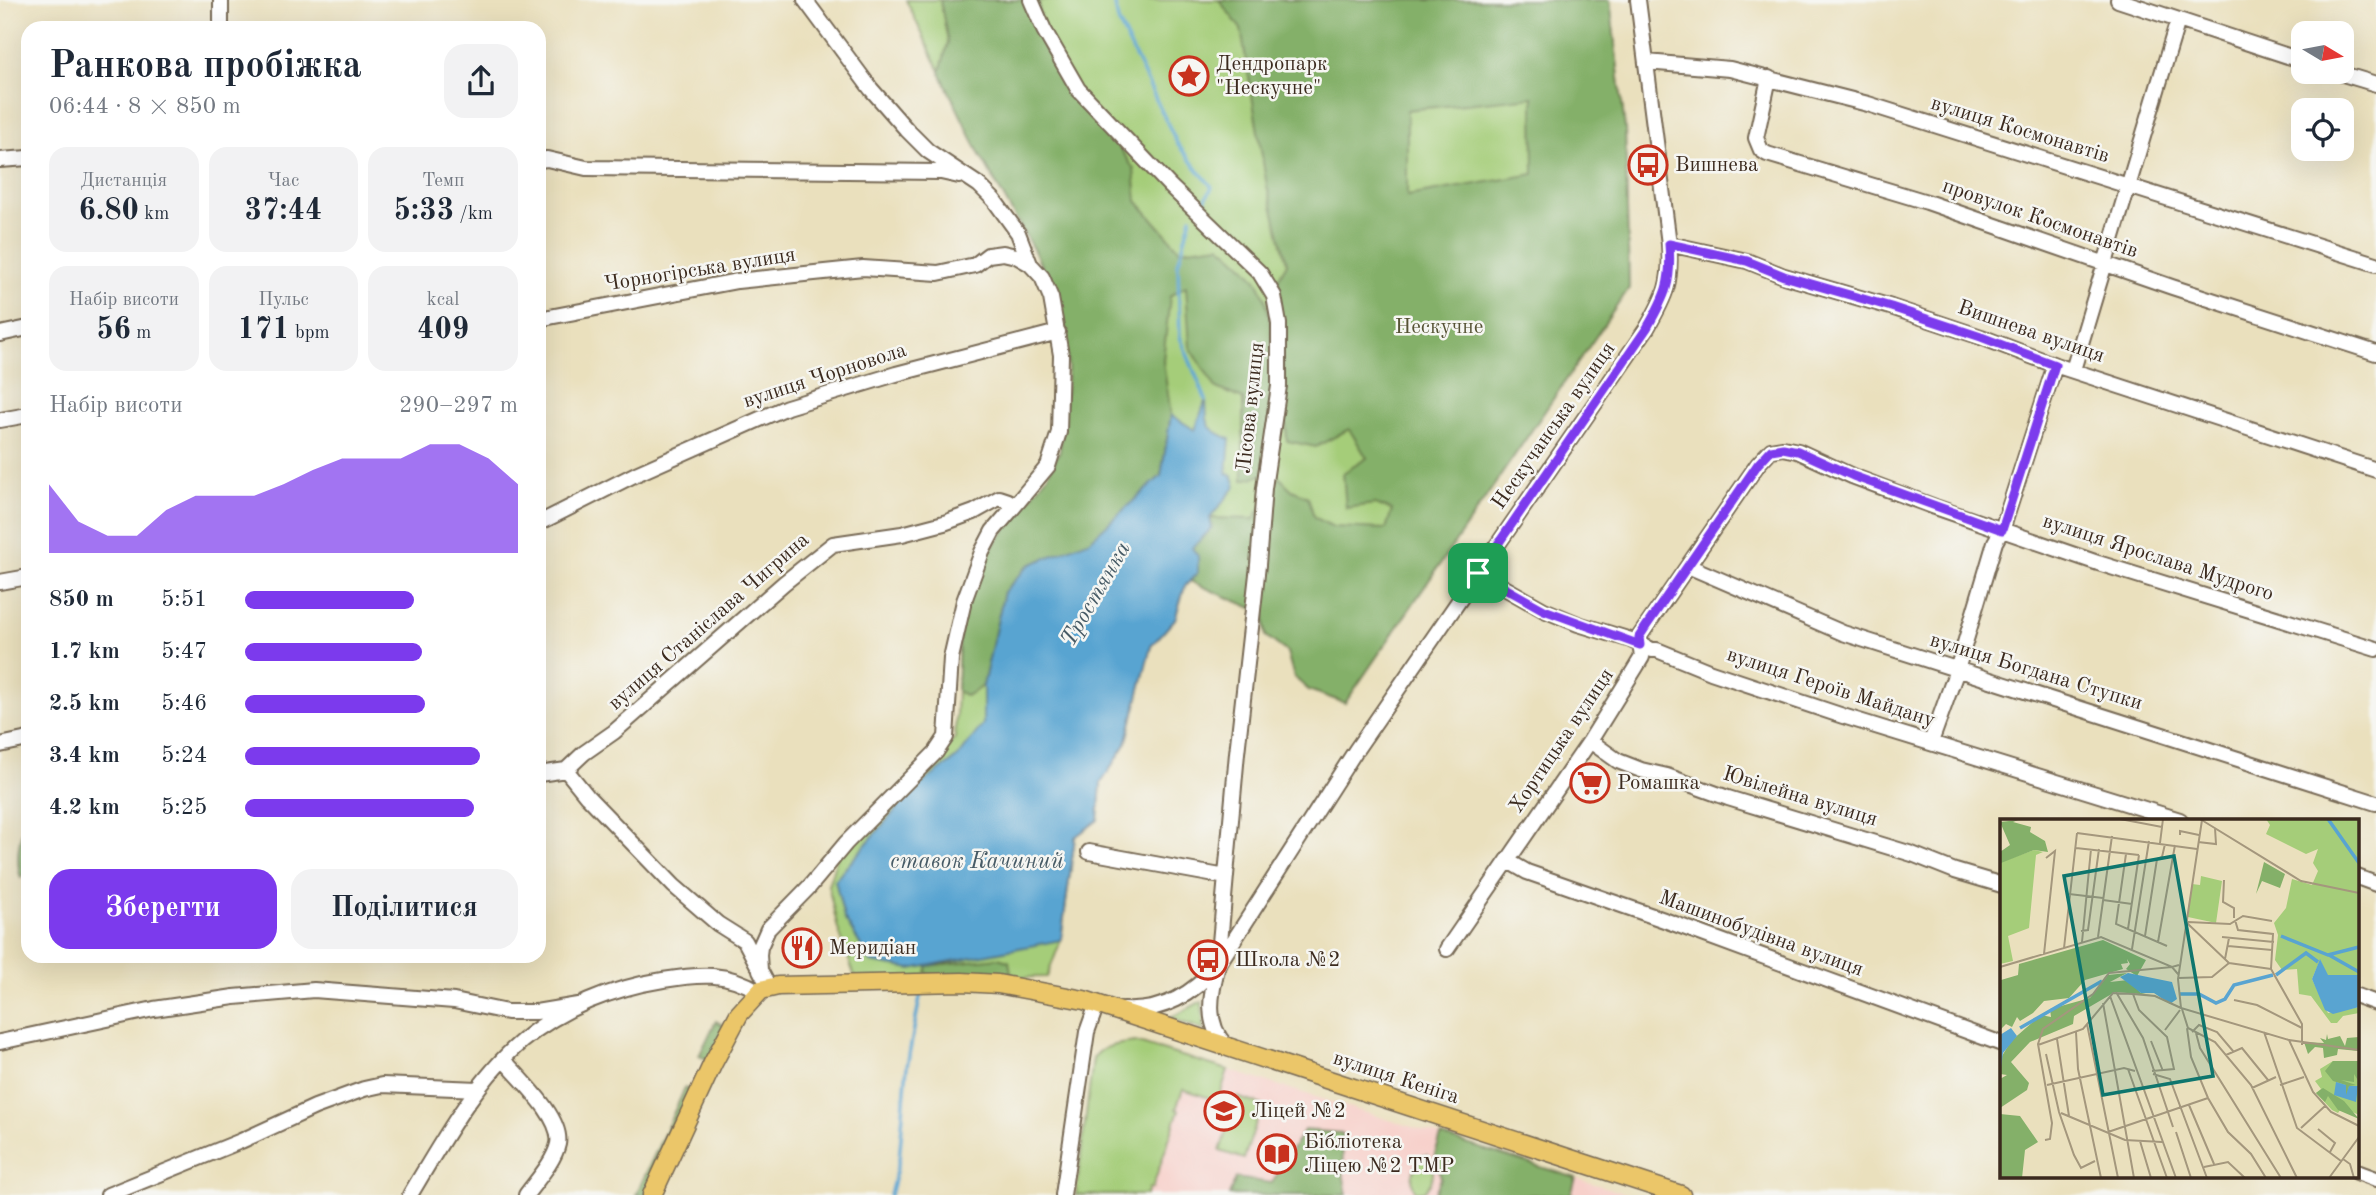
<!DOCTYPE html>
<html lang="uk">
<head>
<meta charset="utf-8">
<style>
	body { margin:0; font-family:"Old Standard TT",serif; background:#f2f2f3; color:#1f2937; height:100vh; display:flex; flex-direction:column; font-size:26px; white-space:nowrap }
	* { box-sizing:border-box; margin:0 }
	p { font-size:23px; color:#747a83 }
	.icon { flex:none; width:38px; height:38px; fill:none; stroke:currentColor; stroke-width:2; stroke-linecap:round; stroke-linejoin:round }
	.map { position:relative; flex:1; overflow:hidden }
	.sheet { position:absolute; left:21px; top:21px; width:525px; height:942px; display:flex; flex-direction:column; background:#fff; border-radius:21px; box-shadow:0 7px 28px #0002 }
	.sheet>* { flex:none }
	.needle { width:46px; rotate:100deg }
	.tools { position:absolute; left:2291px; top:21px; display:grid; gap:14px }
	.tools a { display:grid; place-items:center; width:63px; height:63px; border-radius:14px; background:#fff; box-shadow:0 7px 28px #0002; font-size:35px }
	.pin { position:absolute; display:grid; place-items:center; width:60px; height:60px; color:#fff; margin:-30px; border-radius:14px; box-shadow:0 4px 10px #0006 }
	.round { display:grid; place-items:center; flex:none; width:74px; height:74px; border-radius:21px; background:#f2f2f3 }
	.summary { display:flex; align-items:center; justify-content:space-between; height:119px; padding:0 28px }
	h1 { font-size:38px; font-weight:600; line-height:52px }
	.metrics { display:grid; grid-template-columns:repeat(3,1fr); gap:10px; height:119px; padding:7px 28px }
	.metrics div { display:grid; align-content:center; border-radius:18px; background:#f2f2f3; text-align:center }
	.metrics b { font-size:30px; font-weight:600 }
	.metrics small { font-size:19px; font-weight:400 }
	.metrics p { font-size:19px }
	.chart { height:196px; padding:14px 28px }
	.chart p { display:flex; justify-content:space-between }
	.chart svg { width:100%; height:126px; margin-top:7px; fill:#7c3aed; opacity:.7 }
	.action { display:flex; gap:14px; margin-top:auto; padding:14px 28px }
	.action a { flex:1; height:80px; border-radius:21px; background:#7c3aed; color:#fff; font-size:28px; font-weight:600; line-height:80px; text-align:center }
	.action a+a { background:#f2f2f3; color:#1f2937 }
	ul { padding:0 28px; list-style:none; font-size:23px }
	li { display:grid; grid-template-columns:112px 84px 1fr; align-items:center; height:52px }
	li i { height:18px; border-radius:9px; background:#7c3aed }
	.map>svg:first-child { display:block }
	.built { fill:#f7d0ca }
	.green { fill:#a5cd79; stroke:#707c4c; stroke-width:2 }
	.forest { fill:#84b069; stroke:#606d44; stroke-width:2; fill-rule:evenodd }
	.water { fill:#59a4d1; stroke:#4a6778; stroke-width:2 }
	.lines { fill:none; stroke-linecap:round; stroke-linejoin:round }
	.stream { stroke:#59a4d1; stroke-width:3.5 }
	.minor-casing { stroke:#786a56; stroke-width:18 }
	.major-casing { stroke:#786a56; stroke-width:21 }
	.minor { stroke:#fff; stroke-width:14 }
	.major { stroke:#ebc669; stroke-width:18 }
	.route-casing { stroke:#fff; stroke-width:14 }
	.route { stroke:#7c3aed; stroke-width:9 }
	.labels { text-anchor:middle; dominant-baseline:central; stroke-width:5; stroke-linejoin:round; paint-order:stroke }
	.poi-label { font-size:21px; fill:#3b2a1e; stroke:#f6f6f2; text-anchor:start }
	.street-label { font-size:21px; fill:#3b2a1e; stroke:#f6f6f2 }
	.park-label { font-size:21px; fill:#565335; stroke:#f6f6f2 }
	.water-label { font-size:23px; font-style:italic; fill:#475b66; stroke:#f6f6f2 }
	.inset-river { fill:none; stroke:#59a4d1; stroke-width:3.5 }
	.inset-road { fill:none; stroke:#a4977d; stroke-width:2 }
	.view { fill:#0f766e; fill-opacity:0.15; stroke:#0f766e; stroke-width:3.5 }
	.inset-edge { fill:none; stroke:#3b2a1e; stroke-width:3.5 }
</style>
</head>
<body>
<div class="map">
<svg width="2376" height="1195" viewBox="0 0 2376 1195">
	<rect width="100%" height="100%" fill="#f6f6f2"/>
	<filter id="ink" filterUnits="userSpaceOnUse"><feTurbulence type="fractalNoise" baseFrequency=".0143" numOctaves="2"/><feDisplacementMap in="SourceGraphic" scale="14" xChannelSelector="R" yChannelSelector="G"/><feConvolveMatrix kernelMatrix="1 2 1 2 8 2 1 2 1" color-interpolation-filters="sRGB"/></filter>
	<filter id="wash" filterUnits="userSpaceOnUse"><feTurbulence type="fractalNoise" baseFrequency=".00686" numOctaves="4" result="noise"/><feDisplacementMap in="SourceGraphic" scale="28" xChannelSelector="R" yChannelSelector="G"/><feGaussianBlur stdDeviation="1.57" result="paint"/><feColorMatrix in="noise" values="0 0 0 0 0 0 0 0 0 0 0 0 0 0 0 0 0 1.4 0 .05"/><feComposite in="paint" operator="in"/></filter>
	<g filter="url(#wash)">
		<rect width="100%" height="100%" fill="#eae0bd"/>
		<!-- built -->
		<path class="built" d="M1135 1042 1287 1088 1630 1195H1077L1093 1059 1097 1053 1109 1046Z"/>
		<!-- green -->
		<path class="green" d="M906 0H1610L1625 129 1629 288 1345 703 1309 690 1294 677 1287 652 1266 636 1264 613 1190 581 1185 586 1175 619 1151 646 1126 744 1101 783 1098 820 1075 837 1061 940 1047 977 856 980 838 929 828 885 838 854 922 779 955 738 960 621 1048 475 1060 450 1068 369 1064 321 1037 256 980 155Z
			M1202 1001 1204 1030 1170 1018Z
			M1135 1042 1228 1070 1218 1101 1183 1089 1176 1109 1179 1110 1152 1189 1149 1188 1147 1195H1076L1093 1059C1101 1045 1120 1044 1135 1042Z
			M1237 1097 1262 1105 1244 1159 1220 1151Z
			M1427 1155C1436 1165 1435 1183 1424 1191L1416 1192C1408 1180 1414 1166 1423 1156Z"/>
		<!-- forest -->
		<path class="forest" d="M940 0H1039L1041 42 1073 94 1112 137 1134 169 1137 201 1180 250 1220 245C1232 256 1250 269 1258 283 1284 327 1268 424 1263 475L1243 480V399L1216 388 1190 347 1186 286 1170 296 1163 361 1171 415 1161 476 1090 541 1029 565 1004 592 983 686 966 696 957 691 960 621 988 552 1048 475 1060 450 1068 369 1064 321 1037 256 980 155 940 73 948 42Z
			M1219 0H1610L1625 129 1629 288 1345 703 1309 690 1294 677 1287 652 1266 636 1264 613 1190 581 1198 572 1192 548 1212 528 1210 518 1254 519 1279 477 1292 490 1308 497 1314 517 1333 527 1386 529 1392 510 1375 504 1346 508 1343 473 1367 458 1349 429 1316 447 1287 441 1278 279 1287 263 1267 186 1241 29ZM1533 97 1534 174 1407 196V110Z
			M28 817V871L21 878C15 860 19 833 28 817Z
			M998 958 1009 961 1011 973 1008 976H929L926 972 928 966Z
			M716 1021 726 1027 709 1060 699 1056Z
			M685 1088 695 1093 647 1195H636Z
			M1304 1130 1342 1133 1343 1172 1347 1195H1229L1236 1178 1272 1183Z
			M1441 1136 1576 1178 1571 1195H1437L1435 1193 1441 1178 1435 1154Z"/>
		<!-- water -->
		<path class="water" d="M1206 399C1207 426 1205 428 1230 439L1227 473 1233 477 1236 486 1210 518 1212 528 1192 548 1198 556V572L1185 586 1175 619 1151 646 1126 744 1101 783 1098 820 1075 837 1061 940 911 969 871 962 844 918 835 880 913 790 958 757 983 724V686L1004 592 1029 565 1090 540 1161 476 1171 415 1195 430Z"/>
		<g class="lines">
			<!-- stream -->
			<path class="stream" d="M1114 0 1118 21 1178 145 1212 187 1203 204
				M1191 217 1178 264 1180 337 1206 400
				M890 1195 899 1160 907 1066 921 992"/>
		</g>
	</g>
	<g filter="url(#ink)">
		<g class="lines">
			<!-- minor casing -->
			<g class="minor-casing">
				<path id="minor" d="M805 0 871 89 907 130 928 151 979 185 994 200 1018 233 1030 264 1042 277 1051 298 1061 355 1059 432 1048 466 1012 509
					M1031 0 1044 30 1078 89 1170 186 1260 273 1274 296 1279 324V386L1264 488 1258 565 1237 753 1218 965C1193 994 1164 1012 1124 1010
					M2118 0 2303 61
					M221 28V0
					M1646 62 1730 69 1868 104 2376 264
					M2336 72 2376 84
					M1769 78 1756 138 1761 150 1767 154 1927 202 2172 287 2376 353
					M0 160 28 158
					M539 160 547 159 586 168 941 172 959 176
					M1669 244 1747 261 1784 276 1891 307 1981 337 2055 365 2376 470
					M539 319 737 281 863 268 938 273 975 265 988 255 1003 253 1016 256 1030 264
					M0 334 28 328
					M2073 370 2178 20
					M0 420 28 415
					M539 523 636 474 787 407 896 374 1058 332
					M1688 566 1843 633 2376 803
					M1478 573 1544 610 1578 624 1631 640 1652 650H1657L1711 672 1843 716 2180 820
					M0 582 28 577
					M1590 741 1618 761 1641 770 1667 776 1728 798 1912 854 1955 871 2002 885
					M1931 742 1957 670 1995 542 2002 530 2055 365
					M0 745 28 739
					M566 770 587 796 674 886 718 924 745 941 757 964
					M539 774 566 770 584 753 614 732 784 583 833 544 902 534 944 523 974 512 999 498 1008 501 1012 509 993 531 982 552 964 601 951 658 946 737 936 752 846 843 810 886 768 929 760 947 759 955 760 970 769 987
					M1089 852 1226 877
					M1508 861 1527 872 1667 921 2002 1044
					M2357 877 2376 884
					M1447 949 1590 741 1636 667 1642 657 1639 637 1758 464 1771 450 1783 448 1798 451 1852 476 1935 507 2098 563 2376 649
					M2357 996 2376 1003
					M0 1042 154 1009 234 997 314 990 454 1001 507 1012H536L578 1005
					M1226 1046C1204 1023 1211 992 1218 965L1356 750 1647 328C1666 295 1672 282 1669 244L1638 0
					M503 1059C520 1079 563 1118 558 1144 554 1162 536 1181 526 1195
					M2357 1172 2376 1179
					M108 1195 241 1141 315 1107 364 1089 382 1085 478 1089
					M410 1195C441 1143 476 1080 522 1041 561 1008 613 988 663 980 699 974 727 971 760 992
					M1063 1195 1087 1032 1097 1004"/>
			</g>
			<!-- major casing -->
			<g class="major-casing">
				<path id="major" d="M652 1195 713 1063 739 1014 761 990 778 986 962 982 998 984 1084 1000 1681 1195"/>
			</g>
			<!-- minor -->
			<use href="#minor" class="minor"/>
			<!-- major -->
			<use href="#major" class="major"/>
		</g>
	</g>
	<g class="lines" filter="url(#ink)">
		<!-- route casing -->
		<g class="route-casing">
			<path id="route" d="M1669 244 1747 261 1784 276 1891 307 1981 337 2055 365 2002 530 1853 476 1798 451 1783 448 1771 450 1758 464 1647 625 1639 637 1640 645 1544 610 1478 573 1647 328C1666 295 1672 282 1669 244Z"/>
		</g>
		<!-- route -->
		<use href="#route" class="route"/>
	</g>
	<!-- icons -->
	<defs>
		<g id="sight-ring" transform="scale(2.0125)"><circle r="9.5" fill="#f6f6f2" stroke="#c8321e" stroke-width="1.5"/><path d="M0-6L1.8-2.2L6-1.7L2.9 1.2L3.7 5.4L0 3.3L-3.7 5.4L-2.9 1.2L-6-1.7L-1.8-2.2Z" fill="#c8321e"/></g>
		<g id="bus-ring" transform="scale(2.0125)"><circle r="9.5" fill="#f6f6f2" stroke="#c8321e" stroke-width="1.5"/><path d="M-5-6H5V4H4V6H2V4H-2V6H-4V4H-5ZM-3.5-4V0h7V-4ZM-3.5 1.2v1.5H-2V1.2ZM2 1.2v1.5H3.5V1.2Z" fill="#c8321e"/></g>
		<g id="supermarket-ring" transform="scale(2.0125)"><circle r="9.5" fill="#f6f6f2" stroke="#c8321e" stroke-width="1.5"/><path d="M-6-5.5h2.5l.6 2H6L4.5 2H-2.5L-4.4-4H-6ZM-1.5 3.2a1.3 1.3 0 1 0 .1 0ZM3 3.2a1.3 1.3 0 1 0 .1 0Z" fill="#c8321e"/></g>
		<g id="restaurant-ring" transform="scale(2.0125)"><circle r="9.5" fill="#f6f6f2" stroke="#c8321e" stroke-width="1.5"/><path d="M-5-6h1v4h1v-4h1v4h1v-4h1v5L-1.5 .5V6h-2V.5L-5-1ZM5-6V6H3V1.5H1.5Q1.5-4 5-6Z" fill="#c8321e"/></g>
		<g id="school-ring" transform="scale(2.0125)"><circle r="9.5" fill="#f6f6f2" stroke="#c8321e" stroke-width="1.5"/><path d="M0-5L7-2L0 1L-7-2ZM-4 1L0 2.5L4 1V4Q0 6-4 4Z" fill="#c8321e"/></g>
		<g id="library-ring" transform="scale(2.0125)"><circle r="9.5" fill="#f6f6f2" stroke="#c8321e" stroke-width="1.5"/><path d="M-6-4Q-3-5.5-.7-3.5V5Q-3 3-6 4ZM6-4Q3-5.5 .7-3.5V5Q3 3 6 4Z" fill="#c8321e"/></g>
	</defs>
	<g fill-rule="evenodd">
		<use href="#sight-ring" x="1189" y="76"/>
		<use href="#bus-ring" x="1648" y="165"/>
		<use href="#supermarket-ring" x="1590" y="783"/>
		<use href="#restaurant-ring" x="802" y="948"/>
		<use href="#bus-ring" x="1208" y="960"/>
		<use href="#school-ring" x="1224" y="1111"/>
		<use href="#library-ring" x="1277" y="1154"/>
	</g>
	<g class="labels">
		<!-- poi labels -->
		<g class="poi-label">
			<text x="1216" y="64">Дендропарк<tspan x="1216" dy="24">"Нескучне"</tspan></text>
			<text x="1675" y="165">Вишнева</text>
			<text x="1617" y="783">Ромашка</text>
			<text x="829" y="948">Меридіан</text>
			<text x="1235" y="960">Школа №2</text>
			<text x="1251" y="1111">Ліцей №2</text>
			<text x="1304" y="1142">Бібліотека<tspan x="1304" dy="24">Ліцею №2 ТМР</tspan></text>
		</g>
		<!-- street labels -->
		<g class="street-label">
			<text transform="translate(2020 130) rotate(17)">вулиця Космонавтів</text>
			<text transform="translate(2040 219) rotate(19)">провулок Космонавтів</text>
			<text transform="translate(700 270) rotate(-9)">Чорногірська вулиця</text>
			<text transform="translate(2031 332) rotate(19)">Вишнева вулиця</text>
			<text transform="translate(825 376) rotate(-18)">вулиця Чорновола</text>
			<text transform="translate(1251 408) rotate(-84)">Лісова вулиця</text>
			<text transform="translate(1554 426) rotate(-55)">Нескучанська вулиця</text>
			<text transform="translate(2158 558) rotate(18)">вулиця Ярослава Мудрого</text>
			<text transform="translate(709 622) rotate(-41)">вулиця Станіслава Чигрина</text>
			<text transform="translate(2036 672) rotate(17)">вулиця Богдана Ступки</text>
			<text transform="translate(1831 688) rotate(18)">вулиця Героїв Майдану</text>
			<text transform="translate(1562 741) rotate(-56)">Хортицька вулиця</text>
			<text transform="translate(1800 797) rotate(17)">Ювілейна вулиця</text>
			<text transform="translate(1761 934) rotate(20)">Машинобудівна вулиця</text>
			<text transform="translate(1396 1078) rotate(18)">вулиця Кеніга</text>
		</g>
		<!-- park labels -->
		<g class="park-label">
			<text x="1439" y="327">Нескучне</text>
		</g>
		<!-- water labels -->
		<g class="water-label">
			<text transform="translate(1096 594) rotate(-60)">Тростянка</text>
			<text x="977" y="861">ставок Качиний</text>
		</g>
	</g>
	<!-- overview -->
	<g transform="translate(2000 819)">
		<rect width="359" height="359" fill="#eae0bd"/>
		<path d="M266 0H359V156H327L320 141 312 160 328 194 359 188V194L343 197 337 204H331L311 177 299 175 297 150 282 151 275 141 278 116 274 104 286 89 292 60 312 66 318 52 313 44 318 30 306 35 266 15 270 6ZM34 31 43 33 36 36 29 109 8 117 13 142 0 145V37L1 43ZM201 57 222 62 216 104 188 98 192 65 200 66ZM333 242H359V296L342 288 338 294 332 291 316 274 321 270 315 262 322 258 320 250Z" fill="#a5cd79"/>
		<path d="M18 1 13 3 31 8 30 13 45 22 48 33 34 31 1 44 0 33 10 26 0 3ZM264 43 285 55 280 69 262 62 256 75ZM103 121 146 141 137 157 126 150 130 145 127 140 128 144 121 145 123 150 85 161 69 179 44 182 33 194 20 202 17 198 12 208 6 205 0 211 1 161 18 156 19 145ZM127 154 110 163 128 161 141 174 151 176 115 173 74 197 73 205 30 223 11 243 29 264 27 271 0 289V260L7 256 0 255 2 237 11 222 41 196 51 198 50 190 90 179 108 156ZM327 215 328 220 340 217 345 227 347 219 359 218 358 232 338 230 337 236 324 239 323 229 315 228 308 235 304 223 324 224 320 219 326 221ZM333 242H359V263L354 255V263L341 261 356 266 349 267 347 276 343 275 346 266 333 262 325 252ZM323 269 344 282 359 300 338 291 328 277 325 283 316 274ZM0 295 20 297 38 323 25 331 22 359H0Z" fill="#84b069"/>
		<path d="M320 140 328 156H359V188L333 195 325 191 312 160ZM128 154 172 163 177 180 170 185 154 174H141L120 158ZM11 209 17 217 3 234 0 256V216ZM336 263 346 266V276L349 267H358L356 283 334 276Z" fill="#59a4d1"/>
		<path class="inset-river" d="M328 0 359 44M281 117 328 136 359 128M329 136 359 153M276 156 306 134 318 143M180 175H199L216 184 225 180 234 166 273 156M20 209 102 162"/>
		<path class="inset-road" d="M120 0 162 8M200 0 301 62 359 74M202 1 178 160 181 189 289 221 313 273 331 293 359 307M77 14 197 30M180 16V12L199 16M198 23 216 25 215 9M160 24 163 0M76 29 139 36M126 35 116 105 167 127M224 61 223 83 234 89V99M69 75 103 79M103 81 132 85M235 101 238 111 273 115 271 150 302 205V226M188 103 230 105 243 97 272 102M187 104 229 144 271 150M128 110 139 36M81 112 88 111 99 30M145 117 157 40 162 38 165 25M98 118 112 17M222 118 274 123M82 123 91 30M158 123 175 26M228 127 272 131M64 129 77 14M132 130 149 22M44 135 55 32 46 39M225 140 229 119M0 148 101 118 172 148 179 146M178 159 212 158 229 144M116 173 143 219 173 308M110 177 176 359M234 181 257 186 302 209M103 184 134 359M182 190 188 209 215 223 251 266 297 359M87 205 118 359M187 209 191 238 208 279 228 313 251 335 266 359M165 211 180 191M76 213 78 250 101 359M192 213 199 206 217 213 233 232M264 213 297 309 341 342M196 214 200 229 281 359M57 220 69 297M289 221 359 231M151 222 163 252M38 226 83 210 113 174 133 175M46 235 59 293 74 336 81 349 95 342M226 236 242 229 268 261M128 250 167 359M152 252 174 250 167 218 139 191 133 175 155 177 181 189M153 255 170 260 207 359M47 266 124 249 135 252M280 266 304 258M252 269 276 258M189 286 214 345M61 294 125 321 162 323M301 309 325 287M318 310 335 324 330 333M108 313 208 279M176 313 191 359M45 321 50 320 52 304 38 225 43 210 93 175 109 154 172 148 178 155M140 322 151 359M343 340 350 345 354 359M204 348 228 343 245 359M329 359 359 318"/>
		<path class="view" d="M174 37 213 257 103 276 64 57Z"/>
		<rect width="359" height="359" class="inset-edge"/>
	</g>
</svg>
<div class="tools">
<a><svg class="needle" viewBox="-14 -14 28 28"><path d="M0-13l5 13h-10z" fill="#e53935"/><path d="M0 13l5-13h-10z" fill="#747a83"/></svg></a>
<a><svg class="icon" aria-label="locate" viewBox="0 0 24 24"><circle cx="12" cy="12" r="6"/><path d="M12 2v4M12 18v4M2 12h4M18 12h4"/></svg></a>
</div>
<div class="pin" style="left:1478px;top:573px;background:#1e9e55"><svg class="icon" aria-label="arrive" viewBox="0 0 24 24"><path d="M6 21V4h12l-3 4 3 4H6"/></svg></div>
<section class="sheet">
<div class="summary"><div><h1>Ранкова пробіжка</h1><p>06:44 · 8 × 850 m</p></div><a class="round"><svg class="icon" aria-label="share" viewBox="0 0 24 24"><path d="M12 15V3M7 8l5-5 5 5M5 13v7h14v-7"/></svg></a></div>
<div class="metrics">
<div><p>Дистанція</p><b>6.80<small> km</small></b></div>
<div><p>Час</p><b>37:44</b></div>
<div><p>Темп</p><b>5:33<small> /km</small></b></div>
</div>
<div class="metrics">
<div><p>Набір висоти</p><b>56<small> m</small></b></div>
<div><p>Пульс</p><b>171<small> bpm</small></b></div>
<div><p>kcal</p><b>409</b></div>
</div>
<div class="chart"><p><span>Набір висоти</span>290–297 m</p>
<svg viewBox="0 0 160 44" preserveAspectRatio="none"><path d="M0 44V20L10 33L20 38L30 38L40 29L50 24L60 24L70 24L80 20L90 15L100 11L110 11L120 11L130 6L140 6L150 11L160 20V44z"/></svg>
</div>
<ul>
<li><b>850 m</b>5:51<i style="width:62%"></i></li>
<li><b>1.7 km</b>5:47<i style="width:65%"></i></li>
<li><b>2.5 km</b>5:46<i style="width:66%"></i></li>
<li><b>3.4 km</b>5:24<i style="width:86%"></i></li>
<li><b>4.2 km</b>5:25<i style="width:84%"></i></li>
</ul>
<div class="action"><a>Зберегти</a><a>Поділитися</a></div>
</section>
</div>
</body>
</html>
